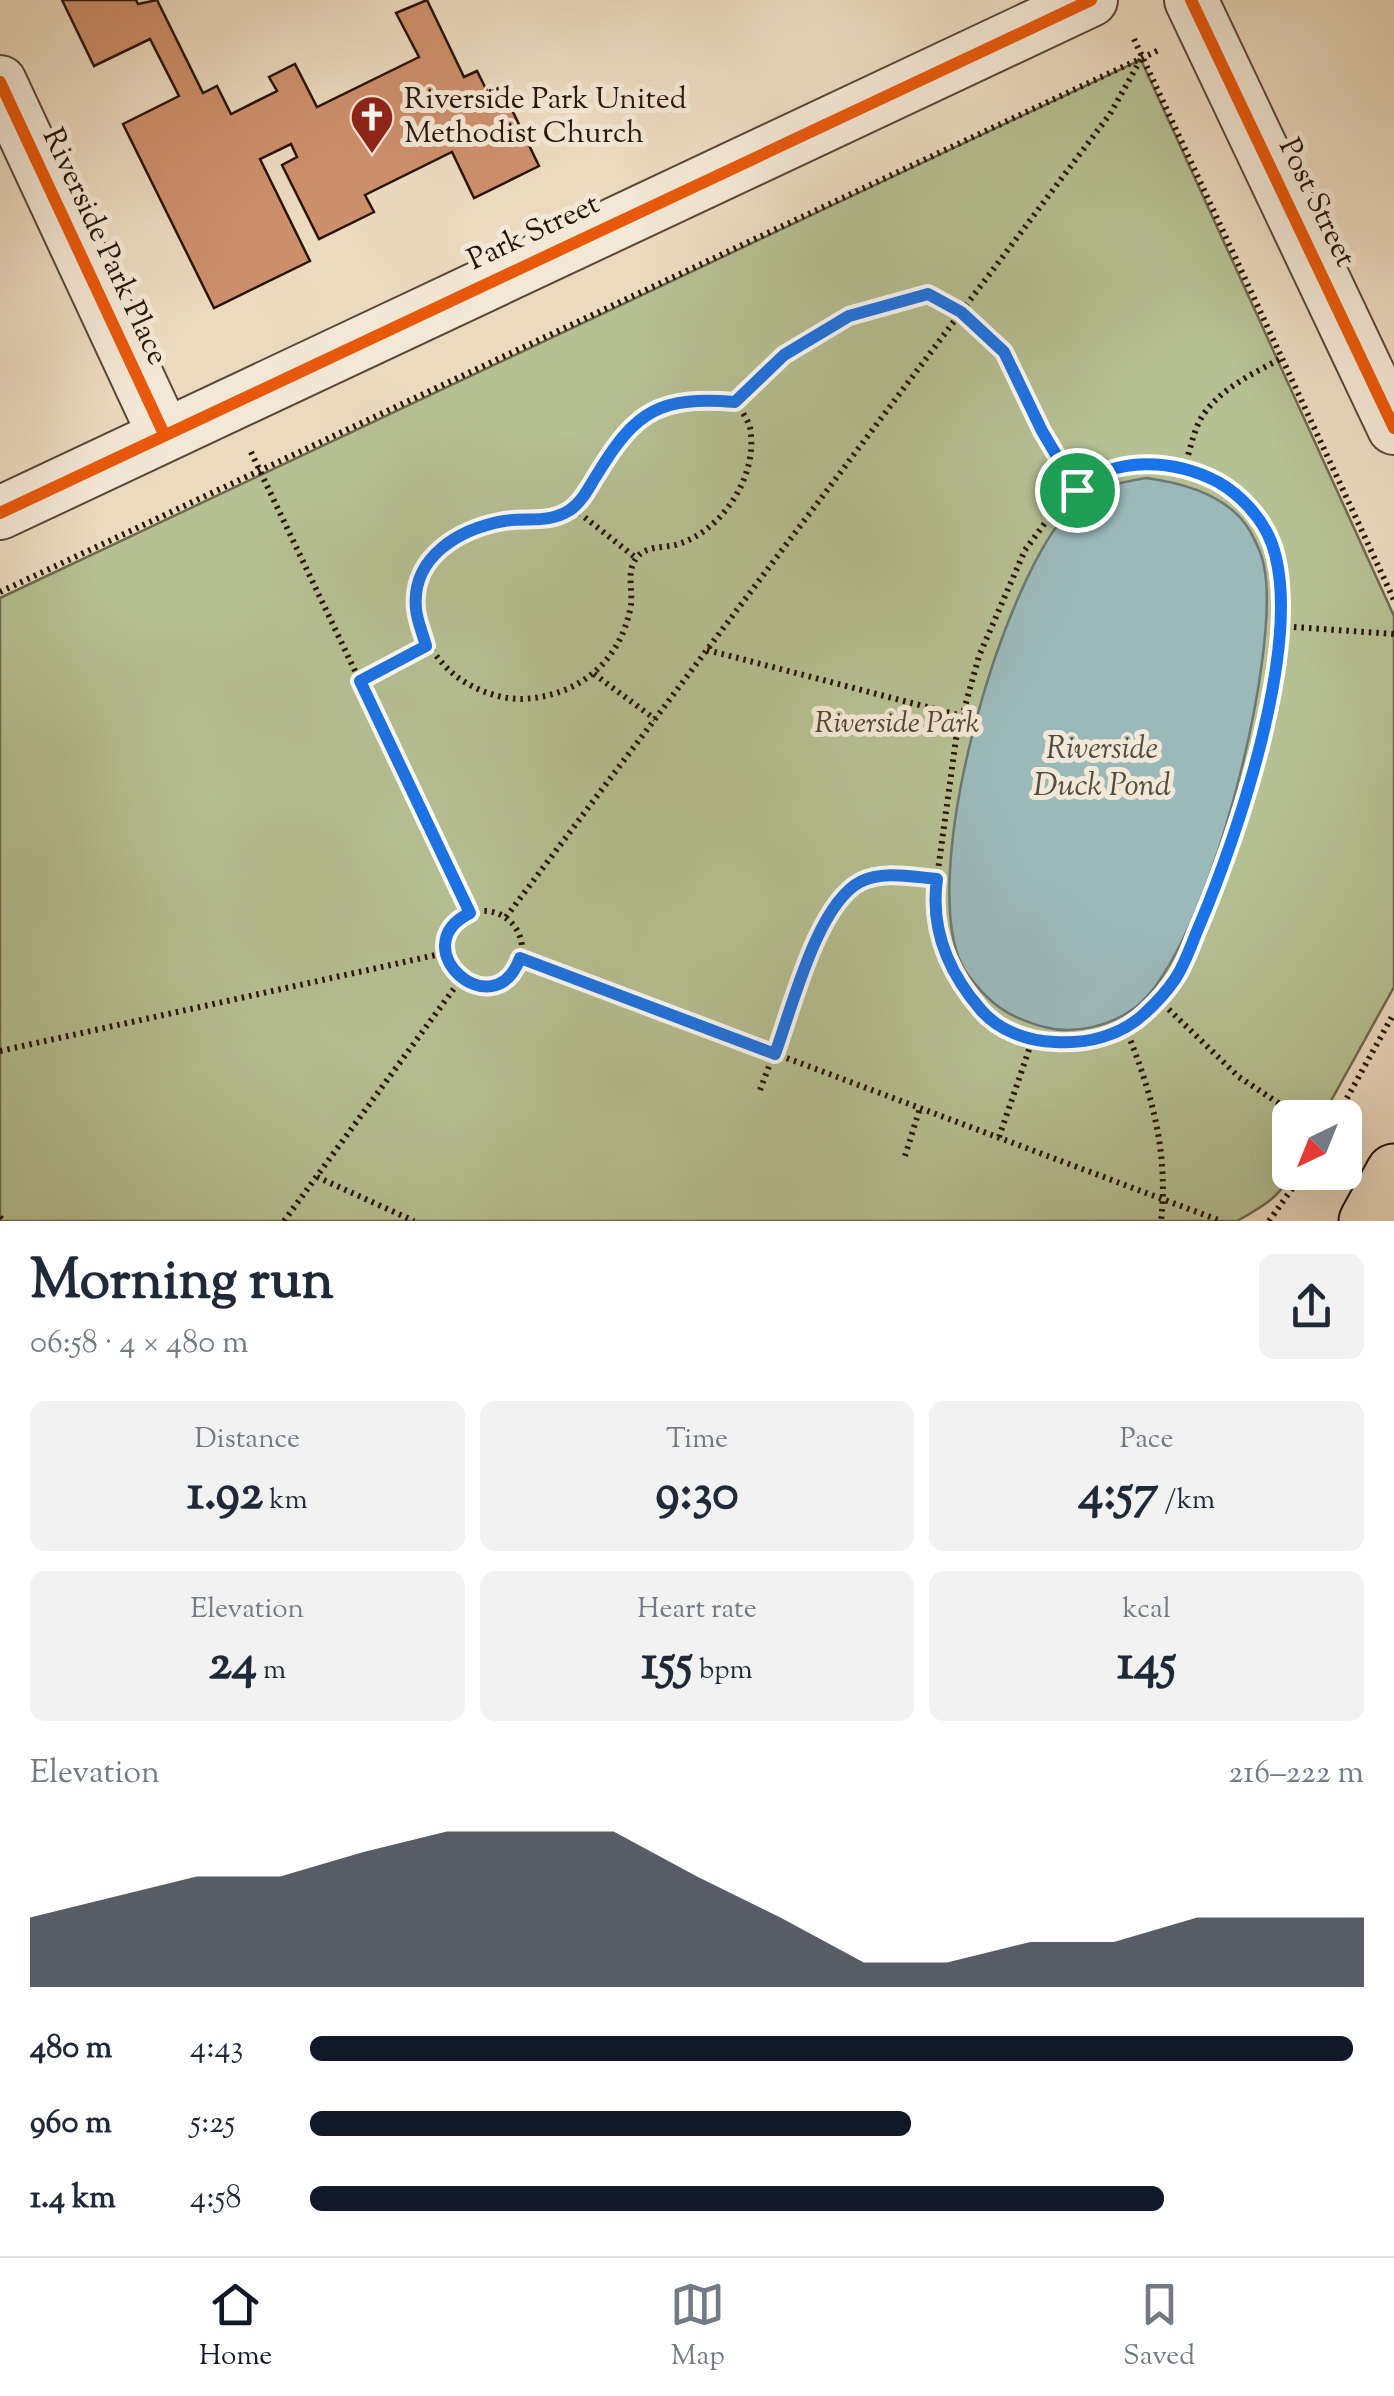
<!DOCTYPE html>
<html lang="en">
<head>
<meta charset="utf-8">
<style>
	body { margin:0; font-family:"Sorts Mill Goudy",serif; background:#f2f2f3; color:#1f2937; height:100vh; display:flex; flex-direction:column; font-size:38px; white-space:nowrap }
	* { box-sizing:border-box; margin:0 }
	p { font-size:32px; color:#747a83 }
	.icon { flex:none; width:55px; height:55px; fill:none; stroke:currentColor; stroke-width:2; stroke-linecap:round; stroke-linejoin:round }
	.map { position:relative; height:1221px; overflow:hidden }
	.panel { display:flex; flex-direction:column; background:#fff; flex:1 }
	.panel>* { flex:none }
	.needle { width:65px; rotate:223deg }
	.tools { position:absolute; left:1272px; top:1100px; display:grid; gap:20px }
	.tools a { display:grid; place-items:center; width:90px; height:90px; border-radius:15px; background:#fff; box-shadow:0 10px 40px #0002; font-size:50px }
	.pin { position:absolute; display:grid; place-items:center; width:85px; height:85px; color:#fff; margin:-42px; border:5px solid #fff; border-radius:50%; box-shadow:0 2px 10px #0007 }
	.round { display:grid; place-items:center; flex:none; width:105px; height:105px; border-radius:15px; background:#f2f2f3 }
	.head { display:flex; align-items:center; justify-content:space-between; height:170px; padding:0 30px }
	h1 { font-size:55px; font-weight:800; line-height:75px }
	.figures { display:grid; grid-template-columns:repeat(3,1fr); gap:15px; height:170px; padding:10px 30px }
	.figures div { display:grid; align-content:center; border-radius:15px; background:#f2f2f3; text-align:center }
	.figures b { font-size:50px; font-weight:800 }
	.figures small { font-size:28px; font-weight:400 }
	.figures p { font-size:28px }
	.chart { height:280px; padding:20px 30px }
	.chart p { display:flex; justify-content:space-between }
	.chart svg { width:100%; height:180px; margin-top:10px; fill:#111827; opacity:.7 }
	ul { padding:0 30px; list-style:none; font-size:32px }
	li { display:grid; grid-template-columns:160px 120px 1fr; align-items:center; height:75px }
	li i { height:25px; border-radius:12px; background:#111827 }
	.tabs { display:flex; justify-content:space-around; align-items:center; height:140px; border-top:2px solid #e0e1e3; background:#fff; font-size:28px; color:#747a83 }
	.tabs a { display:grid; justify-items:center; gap:5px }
	.tabs .current { color:#111827 }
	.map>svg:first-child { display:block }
	.green { fill:#b6c093; stroke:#706a4e; stroke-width:2.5 }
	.water { fill:#9bb9ba; stroke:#6d7773; stroke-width:2.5 }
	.building { fill:#ce8f6c; stroke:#291508; stroke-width:2.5 }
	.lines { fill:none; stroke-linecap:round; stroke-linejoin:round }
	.minor-casing { stroke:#5a4636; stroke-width:56 }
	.major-casing { stroke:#291508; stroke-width:59 }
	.path { stroke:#291508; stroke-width:6; stroke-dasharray:2.5 5; stroke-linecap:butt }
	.minor { stroke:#f3e7d5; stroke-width:52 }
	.major { stroke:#ecdabf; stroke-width:55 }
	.cycleway-casing { stroke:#f3e7d5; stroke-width:19 }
	.cycleway { stroke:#e8590c; stroke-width:12 }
	.route-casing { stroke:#fff; stroke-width:20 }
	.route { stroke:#1a73e8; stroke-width:12 }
	.labels { text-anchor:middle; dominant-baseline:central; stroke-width:10; stroke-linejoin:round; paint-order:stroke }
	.poi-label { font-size:30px; fill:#291508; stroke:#f3e7d5; text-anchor:start }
	.street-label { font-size:30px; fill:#291508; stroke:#f3e7d5 }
	.park-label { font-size:30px; font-style:italic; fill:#534832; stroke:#f3e7d5 }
	.water-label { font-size:32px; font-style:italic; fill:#514e46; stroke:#f3e7d5 }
</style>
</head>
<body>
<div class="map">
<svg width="1394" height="1221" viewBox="0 0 1394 1221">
	<rect width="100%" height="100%" fill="#ecdabf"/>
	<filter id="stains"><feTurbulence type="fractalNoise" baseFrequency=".002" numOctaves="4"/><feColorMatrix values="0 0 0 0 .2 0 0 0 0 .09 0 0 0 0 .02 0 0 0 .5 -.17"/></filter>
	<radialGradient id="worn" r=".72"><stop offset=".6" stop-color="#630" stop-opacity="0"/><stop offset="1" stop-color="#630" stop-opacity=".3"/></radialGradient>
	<!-- green -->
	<path class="green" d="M1138 61 1142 62 1394 616V987L1322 1117 1290 1118C1290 1183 1297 1187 1237 1221H0V598Z"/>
	<!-- water -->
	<path class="water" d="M1146 478C1184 483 1229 495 1250 531 1255 540 1262 555 1264 566 1282 655 1208 950 1136 1007 1111 1026 1074 1035 1044 1027 1007 1017 988 1003 966 972 911 889 1004 567 1076 504 1096 487 1122 482 1146 478Z"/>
	<!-- building -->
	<path class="building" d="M62 0H136L138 4 157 0 203 93 217 86 231 114 277 91 269 77 295 64 317 107 419 57 396 13 427 0 464 77 477 71 488 93 501 87 539 166 474 198 452 152 365 195 374 212 319 239 282 165 297 157 291 144 260 159 310 261 214 308 123 124 179 96 150 39 94 66Z"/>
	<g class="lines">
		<!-- minor casing -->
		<g class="minor-casing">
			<path id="minor" d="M1191 0 1394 428
				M0 82 164 434
				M0 513 1091 0"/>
		</g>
		<!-- major casing -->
		<g class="major-casing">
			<path id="major" d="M1367 1221 1394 1172"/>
		</g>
		<!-- path -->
		<path class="path" d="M1134 39 1394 600
			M735 401C740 409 748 419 750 428 759 476 721 533 675 545 662 548 649 546 639 555 625 569 633 588 631 605 621 662 578 697 521 699 495 699 464 686 446 667 426 646 415 623 417 593 420 550 468 523 509 520 532 518 553 523 574 507 587 497 595 478 603 464 638 407 671 396 735 401L784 355 849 317 928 294 961 312 1004 352 1042 431 1077 490
			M251 452 470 913
			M1129 464H1172L1219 483 1251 508 1271 543 1280 587 1278 647 1253 781 1218 881 1177 977 1144 1015 1114 1035 1071 1043 1032 1041 984 1014 957 979 937 937 935 892 956 739 979 656 1025 550 1054 511 1085 481Z
			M1184 469C1189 454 1192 437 1199 422 1215 391 1252 374 1282 358
			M573 508 636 558
			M0 592 1159 50
			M1279 626 1394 634
			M707 650 962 716
			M594 674 655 719
			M360 681 426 646
			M446 949a38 38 0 1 1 76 0a38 38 0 1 1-76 0Z
			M506 917 1110 114 1141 59
			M520 958 1221 1221
			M1158 999 1239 1077 1301 1118
			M1125 1027C1151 1090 1169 1152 1161 1221
			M0 1051 445 953
			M760 1090 826 916C861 871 883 874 937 879
			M1336 1118 1394 1013
			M999 1137 1032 1041
			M905 1156 920 1108
			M317 1177 414 1221
			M0 1217 3 1221
			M284 1221 461 979
			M1269 1221 1304 1172"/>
		<!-- minor -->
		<use href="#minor" class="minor"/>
		<!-- major -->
		<use href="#major" class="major"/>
		<!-- cycleway casing -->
		<g class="cycleway-casing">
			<path id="cycleway" d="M1191 0 1394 428
				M0 82 164 434
				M0 513 1091 0"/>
		</g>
		<!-- cycleway -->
		<use href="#cycleway" class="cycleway"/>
	</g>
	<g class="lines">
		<!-- route casing -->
		<g class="route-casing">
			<path id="route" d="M928 294 961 312 1004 352 1042 431 1077 490C1114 454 1176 460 1218 482 1241 495 1263 519 1272 544 1305 638 1238 834 1200 924 1192 942 1186 963 1175 979 1167 991 1156 1003 1145 1013 1121 1036 1087 1044 1055 1042 1028 1041 999 1031 981 1010 948 972 930 929 937 879 912 877 883 870 860 882 817 905 792 1008 775 1054L520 958C494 1030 401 947 470 913L360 681 426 646C423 634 417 621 416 609 411 557 459 529 504 521 528 517 548 524 570 510 583 501 590 485 598 473 636 410 661 396 735 402L784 355 849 316Z"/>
		</g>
		<!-- route -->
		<use href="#route" class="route"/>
	</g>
	<!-- icons -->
	<defs>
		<g id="church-pin" transform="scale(2.25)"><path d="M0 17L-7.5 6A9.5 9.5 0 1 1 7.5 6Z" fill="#8f2418" stroke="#f3e7d5"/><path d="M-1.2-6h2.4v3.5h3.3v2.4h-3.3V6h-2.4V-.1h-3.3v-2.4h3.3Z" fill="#fff"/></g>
	</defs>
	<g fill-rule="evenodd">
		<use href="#church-pin" x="372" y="117"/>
	</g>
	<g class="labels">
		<!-- poi labels -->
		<g class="poi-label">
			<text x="404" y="100">Riverside Park United<tspan x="404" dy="34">Methodist Church</tspan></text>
		</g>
		<!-- street labels -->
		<g class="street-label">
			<text transform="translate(1316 203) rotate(64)">Post Street</text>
			<text transform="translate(534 233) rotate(-25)">Park Street</text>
			<text transform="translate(104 247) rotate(65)">Riverside Park Place</text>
		</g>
		<!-- park labels -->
		<g class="park-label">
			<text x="897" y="724">Riverside Park</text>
		</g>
		<!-- water labels -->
		<g class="water-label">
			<text x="1102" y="750">Riverside<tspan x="1102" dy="37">Duck Pond</tspan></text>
		</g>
	</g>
	<rect width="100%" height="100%" filter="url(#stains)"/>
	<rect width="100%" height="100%" fill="url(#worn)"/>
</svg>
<div class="tools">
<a><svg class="needle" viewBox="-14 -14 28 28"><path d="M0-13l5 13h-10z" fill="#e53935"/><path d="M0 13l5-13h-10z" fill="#747a83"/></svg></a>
</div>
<div class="pin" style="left:1077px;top:490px;background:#1e9e55"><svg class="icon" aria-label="arrive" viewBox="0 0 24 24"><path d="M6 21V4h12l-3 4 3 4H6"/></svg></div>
</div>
<section class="panel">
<div class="head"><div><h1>Morning run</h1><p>06:58 · 4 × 480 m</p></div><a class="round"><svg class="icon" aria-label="share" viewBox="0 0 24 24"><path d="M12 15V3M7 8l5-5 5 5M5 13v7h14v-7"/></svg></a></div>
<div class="figures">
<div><p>Distance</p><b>1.92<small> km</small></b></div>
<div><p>Time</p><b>9:30</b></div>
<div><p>Pace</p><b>4:57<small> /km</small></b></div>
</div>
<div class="figures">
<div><p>Elevation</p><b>24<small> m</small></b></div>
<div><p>Heart rate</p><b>155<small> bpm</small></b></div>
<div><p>kcal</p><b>145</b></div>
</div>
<div class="chart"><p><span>Elevation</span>216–222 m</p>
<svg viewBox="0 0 160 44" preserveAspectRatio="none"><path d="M0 44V27L10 22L20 17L30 17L40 11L50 6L60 6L70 6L80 17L90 27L100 38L110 38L120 33L130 33L140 27L150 27L160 27V44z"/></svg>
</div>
<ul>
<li><b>480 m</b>4:43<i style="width:99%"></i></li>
<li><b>960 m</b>5:25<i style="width:57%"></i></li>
<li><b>1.4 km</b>4:58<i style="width:81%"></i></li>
</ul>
</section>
<nav class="tabs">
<a class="current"><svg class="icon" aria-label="home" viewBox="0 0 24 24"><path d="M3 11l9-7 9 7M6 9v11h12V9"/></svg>Home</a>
<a><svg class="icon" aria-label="map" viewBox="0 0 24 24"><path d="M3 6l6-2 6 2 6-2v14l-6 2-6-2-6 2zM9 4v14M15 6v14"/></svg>Map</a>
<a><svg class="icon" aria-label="saved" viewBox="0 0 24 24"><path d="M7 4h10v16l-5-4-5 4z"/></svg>Saved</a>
</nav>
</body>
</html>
